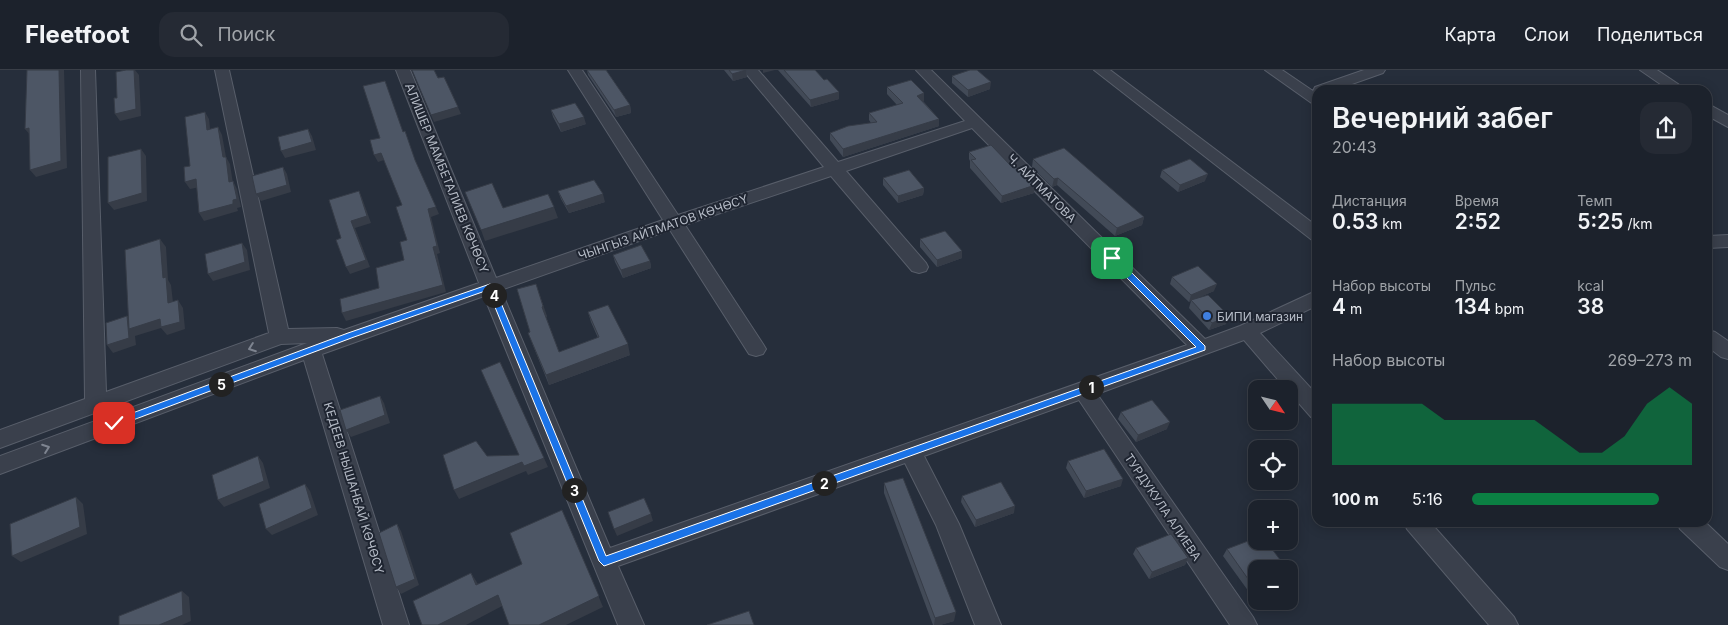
<!DOCTYPE html>
<html lang="ru">
<head>
<meta charset="utf-8">
<style>
	body { margin:0; font-family:Inter,sans-serif; background:#252a34; color:#f1f3f6; height:100vh; display:flex; flex-direction:column; font-size:19px; white-space:nowrap }
	* { box-sizing:border-box; margin:0 }
	p { font-size:16px; color:#a0a4a9 }
	.icon { flex:none; width:28px; height:28px; fill:none; stroke:currentColor; stroke-width:2; stroke-linecap:round; stroke-linejoin:round }
	.map { position:relative; flex:1; overflow:hidden }
	.panel { position:absolute; left:1312px; top:15px; width:400px; height:442px; display:flex; flex-direction:column; background:#1c222c; border-radius:15px; box-shadow:0 2px 12px #0003,0 0 0 1px #3a3f48 }
	.panel>* { flex:none }
	.needle { width:32px; rotate:125deg }
	.fabs { position:absolute; left:1248px; top:310px; display:grid; gap:10px }
	.fabs a { display:grid; place-items:center; width:50px; height:50px; border-radius:10px; background:#1c222c; box-shadow:0 2px 12px #0003,0 0 0 1px #3a3f48; font-size:25px }
	.pin { position:absolute; display:grid; place-items:center; width:42px; height:42px; color:#fff; margin:-21px; border-radius:10px; box-shadow:0 2px 8px #0006 }
	.km { position:absolute; width:25px; height:25px; margin:-12px; border-radius:50%; background:#222; color:#fff; font-size:14px; line-height:25px; text-align:center }
	.round { display:grid; place-items:center; flex:none; width:52px; height:52px; border-radius:15px; background:#252a34 }
	.head { display:flex; align-items:center; justify-content:space-between; height:85px; padding:0 20px }
	h1 { font-size:28px; font-weight:600; line-height:38px }
	.figures { display:grid; grid-template-columns:repeat(3,1fr); gap:8px; height:85px; padding:5px 20px }
	.figures div { display:grid; align-content:center }
	.figures b { font-size:21px; font-weight:600 }
	.figures small { font-size:14px; font-weight:400 }
	.figures p { font-size:14px }
	.chart { height:140px; padding:10px 20px }
	.chart p { display:flex; justify-content:space-between }
	.chart svg { width:100%; height:90px; margin-top:5px; fill:#0b8043; opacity:.7 }
	ul { padding:0 20px; list-style:none; font-size:16px }
	li { display:grid; grid-template-columns:80px 60px 1fr; align-items:center; height:38px }
	li i { height:12px; border-radius:6px; background:#0b8043 }
	header { display:flex; align-items:center; gap:30px; box-sizing:border-box; height:70px; padding:0 25px; background:#1c222c; border-bottom:1px solid #3a3f48 }
	header strong { font-size:24px }
	nav { display:flex; gap:28px; margin-inline-start:auto; font-size:18px }
	.search { width:350px; height:45px; background:#252a34; display:flex; align-items:center; gap:12px; box-sizing:border-box; padding:0 18px; border-radius:15px; color:#a0a4a9; font-size:19px }
	.map>svg:first-child { display:block }
	.lines { fill:none; stroke-linecap:round; stroke-linejoin:round }
	.street-casing { stroke:#585e6a; stroke-width:2 }
	.street { fill:#3a404c; fill-rule:evenodd }
	.wall { fill:#424a57 }
	.shaded-wall { fill:#363c47 }
	.building { fill:#4d5665; stroke:#363c47 }
	.oneway { stroke:#7e8490 }
	.route { fill:#1a73e8; stroke:#fff }
	.shop-dot { fill:#3f7fe0; stroke:#1f2531; stroke-width:2 }
	.labels { text-anchor:middle; dominant-baseline:central; stroke-width:4; stroke-linejoin:round; paint-order:stroke }
	.street-label { font-size:12px; fill:#b6bcc7; stroke:#1f2531 }
	.poi-label { font-size:12px; fill:#b6bcc7; stroke:#1f2531; text-anchor:start }
</style>
</head>
<body>
<header>
<strong>Fleetfoot</strong>
<div class="search"><svg class="icon" aria-label="search" viewBox="0 0 24 24"><circle cx="10" cy="10" r="6"/><path d="M15 15l6 6"/></svg>Поиск</div>
<nav><a>Карта</a><a>Слои</a><a>Поделиться</a></nav>
</header>
<div class="map">
<svg width="1728" height="555" viewBox="0 0 1728 555">
	<rect width="100%" height="100%" fill="#262e3b"/>
	<g class="lines">
		<!-- street casing -->
		<g class="street-casing">
			<path id="street" d="M81 0H95L106 322 269 263 215 0H229L288 259 337 258 344 260 479 213 396 0H410L496 208 663 150 568 0H582L678 145 824 97 743 0H758L838 92 965 51 916 0H931L1205 269 1240 256 1318 220V235L1260 263 1318 326V349L1311 347 1289 322V319H1286L1244 270 1097 324 1253 547 1257 555H1230L1079 330 924 386 959 454 1001 555H975L936 455 905 393 618 496 644 555H618L484 226 322 284 409 555H383L304 290 0 404V386L307 273 281 274 0 378V360L85 329ZM972 58 1187 275 610 478 501 220 670 160 749 284 756 286 763 284 766 279 763 274 685 155 831 106 912 201 919 203 926 201 928 197 926 193 846 101Z
				M1094 0H1110L1318 157V172L1312 170Z
				M1265 0H1282L1313 21 1315 17 1364 0H1385L1383 3 1335 20H1318V35L1313 34Z
				M1640 0H1657L1687 20H1669Z
				M1708 34 1728 45V57L1708 46Z
				M1728 165V177L1708 178V166Z
				M1708 260 1715 262 1728 271V289L1721 287 1708 277Z
				M1404 452H1430L1514 547 1518 555H1489L1407 459Z
				M1677 452H1705L1728 474V500L1720 497 1680 459Z"/>
		</g>
		<!-- street -->
		<use href="#street" class="street"/>
	</g>
	<!-- wall -->
	<path class="wall" d="M587 0H606L630 35 631 43 616 47 588 5Z
		M724 0H746L747 7 733 11Z
		M778 0H815L824 10 839 22V29L811 37Z
		M952 6 990 19 968 27 952 13Z
		M887 17 924 23V31H923L939 49V56L843 87 830 70V63L871 53 869 50V43L897 35 887 24Z
		M551 40 586 54 561 62 553 47Z
		M969 82 1034 123 1001 133 970 98V91L969 89Z
		M1033 89 1144 147 1142 155 1115 166 1057 115 1052 117 1032 97Z
		M1162 100 1205 111 1178 122 1160 107Z
		M883 108 924 118 923 125 898 133 883 115Z
		M558 121 605 132 569 143 561 129Z
		M920 169 962 188 937 197 920 177Z
		M613 185 650 191 651 198 623 208 615 192Z
		M1172 207 1214 221 1197 228 1226 254 1209 260 1189 238 1191 231 1189 232 1170 214Z
		M517 219 547 246 546 247 559 282 598 268 591 252 588 242 630 285 549 315 532 273 530 262Z
		M1121 342 1167 359 1136 372 1118 349Z
		M1068 391 1121 416 1084 428 1066 398Z
		M884 413 954 551 940 555H933L884 423Z
		M962 426 1014 443 975 457 961 432Z
		M1136 478 1188 488 1185 495 1149 509 1133 484Z
		M1227 479 1256 499V519L1249 522 1223 486Z"/>
	<!-- shaded-wall -->
	<path class="shaded-wall" d="M59 0H64L67 98 36 107 30 100Z
		M134 0H135L139 5 141 46 120 51 115 44Z
		M746 0 747 7 733 11 732 4Z
		M763 0H775L763 3Z
		M991 12 990 19 968 27V20Z
		M839 22V29L811 37 810 30Z
		M924 23V31L917 33V26Z
		M630 35 631 43 616 47 614 40Z
		M458 37 461 44 434 52 431 45Z
		M205 42 209 49 211 68 207 60Z
		M584 47 586 54 561 62 559 54Z
		M939 49V56L843 87V79Z
		M218 57 222 65 226 87 230 94 234 120 229 112 223 87Z
		M29 58 31 66 25 59Z
		M308 59 312 66 316 80 285 88 281 81Z
		M141 79 146 86 147 131 114 140 108 133Z
		M381 83 384 90 378 92 374 85Z
		M283 97 287 104 291 122 261 131 256 124Z
		M1208 104 1205 111 1178 122 1180 115Z
		M1058 108 1057 115 1052 117 1054 109Z
		M196 109 200 117 190 119 185 112Z
		M233 111 237 119 241 137 237 138 238 141 204 151 199 143 233 130Z
		M1035 115 1034 123 1001 133 1002 126Z
		M924 118 923 125 898 133V126Z
		M359 121 362 128 371 153 355 158 370 197 350 204 346 197 351 151Z
		M603 124 605 132 569 143 566 136Z
		M436 137 439 144 431 147 440 183 437 184 446 222 346 251 342 243 443 215 433 177 428 139Z
		M554 137 558 148 485 171 481 160Z
		M1144 147 1142 155 1115 166 1117 158Z
		M160 169 166 177 168 210 171 215 174 241 168 233 163 208Z
		M242 173 247 180 250 200 213 211 208 204Z
		M962 181V188L937 197V190Z
		M650 191 651 198 623 208 621 200Z
		M536 214 547 246 545 247 542 237Z
		M1217 214 1214 221 1189 232 1191 225Z
		M178 230 183 238 185 259 167 265 161 258 135 266 136 275 113 283 107 275 127 246Z
		M1229 246 1226 254 1209 260 1212 253Z
		M628 274 630 285 549 315 546 305Z
		M380 326 384 333 390 353 351 367 346 360Z
		M1170 352 1167 359 1136 372 1138 365Z
		M258 386 263 393 270 418 224 437 218 430Z
		M544 388 548 397 528 405 526 401 459 429 454 420 522 392Z
		M1123 409 1121 416 1084 428 1086 421Z
		M305 414 310 421 318 445 272 465 266 459Z
		M76 427 83 434 87 464 21 492 12 486Z
		M1015 436 1014 443 975 457 976 450Z
		M651 444 653 451 617 466 614 459Z
		M567 451 603 537 566 555H539Z
		M397 454 401 461 419 515 401 524 396 517Z
		M1188 488 1185 495 1149 509 1152 502Z
		M471 503 478 514 483 526 476 515Z
		M1256 514V519L1249 522 1253 516Z
		M182 521 189 527 191 551 182 555H159Z
		M498 525 504 535 466 555H438Z
		M956 542 954 551 940 555H934L935 548Z"/>
	<!-- building -->
	<path class="building" d="M27 0H59L61 91 30 100 29 58 25 59Z
		M126 0H134L136 39 115 44 114 28H117L116 2Z
		M412 0H434L438 8 444 7 458 37 431 45Z
		M587 0H606L630 35 614 40Z
		M729 0H746L732 4Z
		M784 0H815L824 10 827 9 839 22 810 30Z
		M970 0H977L991 12 968 20 952 6Z
		M911 10 924 23 917 26 939 49 843 79 830 63 848 56 877 52 869 43 903 33 887 17Z
		M385 11 403 62 405 61 415 90 436 137 428 139 437 176 433 177 443 215 342 243 340 229 379 218 376 198 404 190 400 172 407 170 396 137 402 135 381 83 374 85 370 70 380 68 363 16Z
		M575 33 584 47 559 54 551 40Z
		M205 42 207 60 218 57 223 87H226L229 112 233 111 237 129 233 130V134L199 143 196 109 185 112 184 97 190 96 185 47Z
		M308 59 312 72 281 81 278 67Z
		M991 75 1012 97 1015 96 1035 115 1002 126 971 90 976 89 969 82Z
		M1064 78 1144 147 1117 158 1058 108 1054 109 1033 89Z
		M141 79 142 123 108 133V87Z
		M1190 89 1208 104 1180 115 1162 100Z
		M283 97 287 115 256 124 252 106Z
		M909 100 924 118 898 126 883 108Z
		M594 110 603 124 566 136 558 121Z
		M492 113 503 138 548 124 554 137 481 160 465 122Z
		M359 121 367 146 351 151 366 190 346 197 336 170 341 168 329 130Z
		M945 161 962 181 937 190 920 169Z
		M160 169 163 208 166 207 168 233 178 230 180 252 161 257 160 249 129 259 125 180Z
		M242 173 245 192 208 204 205 184Z
		M641 175 650 191 621 200 613 185Z
		M1198 196 1217 214 1191 225 1172 207Z
		M536 214 543 236 542 237 559 282 599 267 588 242 608 235 628 274 546 305 528 263 530 262 517 219Z
		M1208 225 1229 246 1212 253 1191 230Z
		M127 246 129 268 107 275 106 253Z
		M500 292 544 388 524 396 522 392 454 420 443 385 476 371 487 386 519 385 481 300Z
		M380 326 385 345 346 360 340 340Z
		M1152 330 1170 352 1138 365 1121 342Z
		M1104 379 1123 409 1086 421 1068 391Z
		M258 386 264 411 218 430 212 405Z
		M903 408 956 542 935 548 884 413Z
		M1001 412 1015 436 976 450 962 426Z
		M305 414 312 438 266 459 259 434Z
		M76 427 80 457 12 486 10 454Z
		M644 428 651 444 614 459 608 442Z
		M562 440 599 526 539 555H509L498 525 438 555H422L413 531 471 503 476 515 522 494 510 463Z
		M397 454 415 509 396 517 379 463Z
		M1171 464 1188 488 1152 502 1136 478Z
		M1256 468V471H1266L1287 499H1256V514L1253 516 1227 479Z
		M182 521 183 545 159 555H119V546Z
		M749 541 754 555H707Z"/>
	<!-- one-way arrows -->
	<defs><path id="oneway-chevron" d="M-2-3.5L2.5 0L-2 3.5" fill="none" stroke-width="1.6" stroke-linecap="round" stroke-linejoin="round" transform="scale(1.25)"/></defs>
	<g class="oneway">
		<use href="#oneway-chevron" transform="translate(252 278) rotate(160)"/>
		<use href="#oneway-chevron" transform="translate(46 378) rotate(-20)"/>
	</g>
	<!-- route -->
	<path class="route" d="M1109 186H1115L1205 276V280L604 496 599 491 488 220 354 267 117 356H111L110 353 111 351 348 263 490 214 494 216 606 486 1196 277 1109 190Z"/>
	<!-- markers -->
	<circle class="shop-dot" cx="1207" cy="246" r="5"/>
	<g class="labels">
		<!-- street labels -->
		<g class="street-label">
			<text transform="translate(447 108) rotate(68)">АЛИШЕР МАМБЕТАЛИЕВ КӨЧӨСҮ</text>
			<text transform="translate(1042 118) rotate(45)">Ч. АЙТМАТОВА</text>
			<text transform="translate(663 157) rotate(-19)">ЧЫНГЫЗ АЙТМАТОВ КӨЧӨСҮ</text>
			<text transform="translate(354 418) rotate(73)">КЕДЕЕВ НЫШАНБАЙ КӨЧӨСҮ</text>
			<text transform="translate(1163 437) rotate(56)">ТУРДУКУЛА АЛИЕВА</text>
		</g>
		<!-- poi labels -->
		<g class="poi-label">
			<text x="1217" y="246">БИПИ магазин</text>
		</g>
	</g>
</svg>
<div class="fabs">
<a><svg class="needle" viewBox="-14 -14 28 28"><path d="M0-13l5 13h-10z" fill="#e53935"/><path d="M0 13l5-13h-10z" fill="#a0a4a9"/></svg></a>
<a><svg class="icon" aria-label="locate" viewBox="0 0 24 24"><circle cx="12" cy="12" r="6"/><path d="M12 2v4M12 18v4M2 12h4M18 12h4"/></svg></a>
<a>+</a>
<a>−</a>
</div>
<div class="pin" style="left:1112px;top:188px;background:#1e9e55"><svg class="icon" aria-label="arrive" viewBox="0 0 24 24"><path d="M6 21V4h12l-3 4 3 4H6"/></svg></div>
<div class="pin" style="left:114px;top:353px;background:#d93025"><svg class="icon" aria-label="check" viewBox="0 0 24 24"><path d="M5 12l5 5 9-10"/></svg></div>
<b class="km" style="left:1091px;top:317px">1</b>
<b class="km" style="left:824px;top:413px">2</b>
<b class="km" style="left:574px;top:420px">3</b>
<b class="km" style="left:494px;top:225px">4</b>
<b class="km" style="left:221px;top:314px">5</b>
<section class="panel">
<div class="head"><div><h1>Вечерний забег</h1><p>20:43</p></div><a class="round"><svg class="icon" aria-label="share" viewBox="0 0 24 24"><path d="M12 15V3M7 8l5-5 5 5M5 13v7h14v-7"/></svg></a></div>
<div class="figures">
<div><p>Дистанция</p><b>0.53<small> km</small></b></div>
<div><p>Время</p><b>2:52</b></div>
<div><p>Темп</p><b>5:25<small> /km</small></b></div>
</div>
<div class="figures">
<div><p>Набор высоты</p><b>4<small> m</small></b></div>
<div><p>Пульс</p><b>134<small> bpm</small></b></div>
<div><p>kcal</p><b>38</b></div>
</div>
<div class="chart"><p><span>Набор высоты</span>269–273 m</p>
<svg viewBox="0 0 160 44" preserveAspectRatio="none"><path d="M0 44V14L10 14L20 14L30 14L40 14L50 22L60 22L70 22L80 22L90 22L100 30L110 38L120 38L130 30L140 14L150 6L160 14V44z"/></svg>
</div>
<ul>
<li><b>100 m</b>5:16<i style="width:85%"></i></li>
</ul>
</section>
</div>
</body>
</html>
